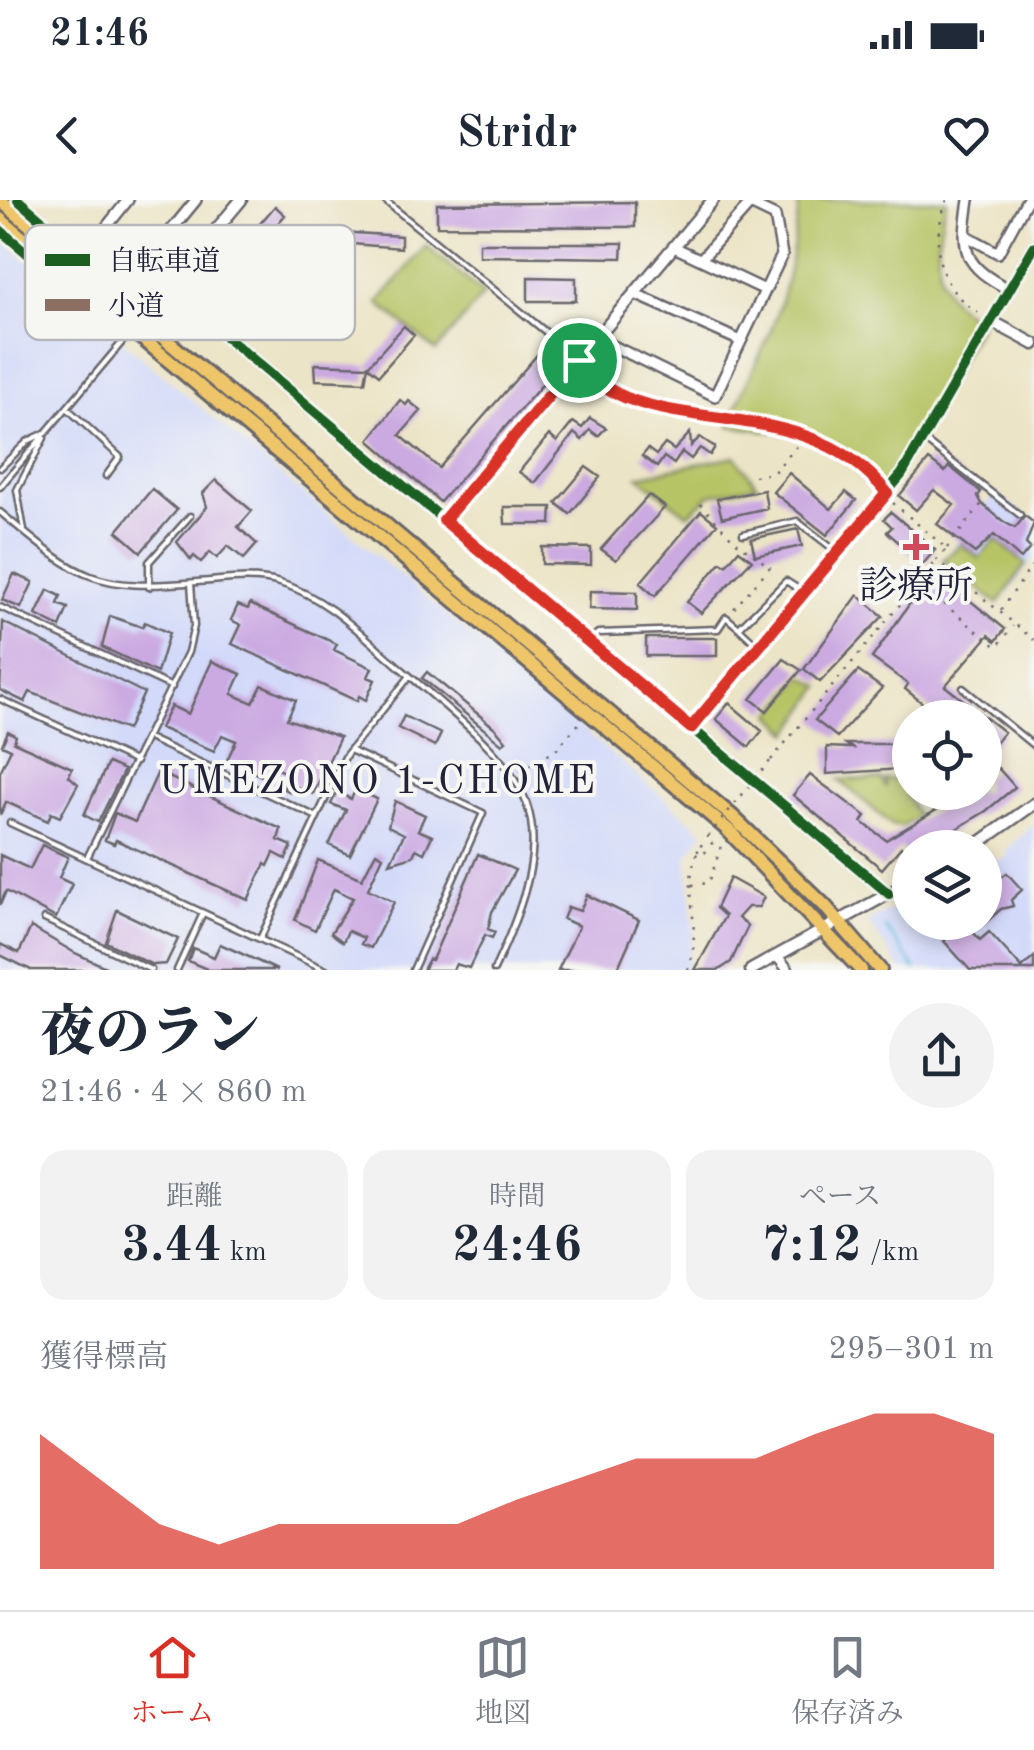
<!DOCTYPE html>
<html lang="ja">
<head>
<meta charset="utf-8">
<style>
	body { margin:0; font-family:"Old Standard TT","Noto Serif JP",serif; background:#f2f2f3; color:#1f2937; height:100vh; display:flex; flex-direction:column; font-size:38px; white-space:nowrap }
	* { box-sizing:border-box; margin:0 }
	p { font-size:32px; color:#747a83 }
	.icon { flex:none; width:55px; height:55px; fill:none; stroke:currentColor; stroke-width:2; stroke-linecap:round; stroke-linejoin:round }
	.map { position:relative; height:770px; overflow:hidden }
	.panel { display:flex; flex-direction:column; background:#fff; flex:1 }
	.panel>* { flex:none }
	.controls { position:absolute; left:892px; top:500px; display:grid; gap:20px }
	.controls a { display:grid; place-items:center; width:110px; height:110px; border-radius:50%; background:#fff; box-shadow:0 5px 15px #0003; font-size:50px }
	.pin { position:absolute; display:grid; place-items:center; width:85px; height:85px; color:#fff; margin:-42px; border:5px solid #fff; border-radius:50%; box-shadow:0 2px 10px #0007 }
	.round { display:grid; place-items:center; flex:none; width:105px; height:105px; border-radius:52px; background:#f2f2f3 }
	.headline { display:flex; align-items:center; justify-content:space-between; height:170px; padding:0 40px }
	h1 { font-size:55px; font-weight:800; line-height:75px }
	.figures { display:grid; grid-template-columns:repeat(3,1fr); gap:15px; height:170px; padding:10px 40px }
	.figures div { display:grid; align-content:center; border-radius:25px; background:#f2f2f3; text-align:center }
	.figures b { font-size:50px; font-weight:800 }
	.figures small { font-size:28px; font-weight:400 }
	.figures p { font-size:28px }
	.chart { height:280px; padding:20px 40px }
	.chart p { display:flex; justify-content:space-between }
	.chart svg { width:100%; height:180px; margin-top:10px; fill:#d93025; opacity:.7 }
	.status { display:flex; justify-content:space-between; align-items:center; height:70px; padding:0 50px; background:#fff; direction:ltr }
	.status svg { height:28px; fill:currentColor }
	header { display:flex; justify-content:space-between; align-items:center; height:130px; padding:0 40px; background:#fff; font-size:45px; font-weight:800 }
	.menu { display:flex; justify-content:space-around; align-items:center; height:140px; border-top:2px solid #e0e1e3; background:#fff; font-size:28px; color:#747a83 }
	.menu a { display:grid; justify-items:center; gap:5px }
	.menu .current { color:#d93025 }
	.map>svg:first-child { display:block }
	.built { fill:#d2d9f9 }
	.green { fill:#b7c466; stroke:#6c7350; stroke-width:2.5 }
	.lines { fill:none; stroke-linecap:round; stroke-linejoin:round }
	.stream { stroke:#58b9d6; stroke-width:2.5 }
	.building { fill:#cba9e1 }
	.service-casing { stroke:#69666c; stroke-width:9 }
	.pedestrian-casing { stroke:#69666c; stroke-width:11 }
	.minor-casing { stroke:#69666c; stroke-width:14 }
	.tertiary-casing { stroke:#69666c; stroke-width:15 }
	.primary-casing { stroke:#69666c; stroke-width:18 }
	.path { stroke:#69666c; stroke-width:2.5; stroke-dasharray:2.5 8; stroke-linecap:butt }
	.service { stroke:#fff; stroke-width:4 }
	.pedestrian { stroke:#fff; stroke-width:6 }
	.minor { stroke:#fff; stroke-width:9 }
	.tertiary { stroke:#fff; stroke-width:10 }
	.primary { stroke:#eec569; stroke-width:12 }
	.path-bridge { stroke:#69666c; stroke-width:2.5; stroke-dasharray:2.5 8; stroke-linecap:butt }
	.quiet { stroke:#8d6e63; stroke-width:8; stroke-dasharray:15 8; stroke-linecap:butt }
	.cycleway-casing { stroke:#f6f6f2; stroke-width:16 }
	.cycleway { stroke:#1b5e20; stroke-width:10 }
	.route-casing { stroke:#fff; stroke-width:20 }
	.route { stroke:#d93025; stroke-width:12 }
	.poi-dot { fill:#d1495b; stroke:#f6f6f2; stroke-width:4 }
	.labels { text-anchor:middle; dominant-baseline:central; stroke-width:8; stroke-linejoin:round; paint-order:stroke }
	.poi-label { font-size:38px; fill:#22223b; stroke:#f6f6f2 }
	.neighbourhood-label { font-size:40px; letter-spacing:2.5px; fill:#22223b; stroke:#f6f6f2 }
	.key { fill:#f6f6f2; stroke:#b6b6bb; stroke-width:2.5 }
	.key-label { font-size:28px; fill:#22223b }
</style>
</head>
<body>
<div class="status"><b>21:46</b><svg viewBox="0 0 49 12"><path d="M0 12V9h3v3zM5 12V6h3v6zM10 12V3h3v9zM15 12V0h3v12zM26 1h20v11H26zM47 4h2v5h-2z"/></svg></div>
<header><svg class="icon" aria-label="back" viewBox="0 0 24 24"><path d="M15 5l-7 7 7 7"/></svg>Stridr<svg class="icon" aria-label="heart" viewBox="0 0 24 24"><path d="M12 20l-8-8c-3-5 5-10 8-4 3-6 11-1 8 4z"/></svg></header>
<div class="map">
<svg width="1034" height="770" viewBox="0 0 1034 770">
	<rect width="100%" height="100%" fill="#f6f6f2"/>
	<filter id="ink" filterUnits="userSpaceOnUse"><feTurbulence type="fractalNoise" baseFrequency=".01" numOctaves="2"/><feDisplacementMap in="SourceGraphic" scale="20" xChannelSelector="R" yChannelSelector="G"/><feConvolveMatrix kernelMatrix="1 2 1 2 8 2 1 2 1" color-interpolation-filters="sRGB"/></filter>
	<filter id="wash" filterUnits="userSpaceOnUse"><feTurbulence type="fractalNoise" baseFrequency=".0048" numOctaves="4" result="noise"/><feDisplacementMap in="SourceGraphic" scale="40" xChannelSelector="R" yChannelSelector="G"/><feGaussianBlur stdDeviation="2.25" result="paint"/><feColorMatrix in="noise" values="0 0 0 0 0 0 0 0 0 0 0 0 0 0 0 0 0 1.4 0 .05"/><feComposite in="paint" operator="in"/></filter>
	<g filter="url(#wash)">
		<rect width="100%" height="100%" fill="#ece4c6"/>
		<!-- built -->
		<path class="built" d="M0 38 704 632 687 656 694 730 686 770H0Z
			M996 293 1034 321V357L1009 392 953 348Z
			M1034 624V770H902L867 721 910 701V722H985V663L994 657 999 662 1008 655 1005 652Z"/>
		<!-- green -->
		<path class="green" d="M799 0H947C933 48 929 98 982 121L879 298 838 248 810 236 730 226C739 196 751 174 764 146 786 99 795 51 799 0Z
			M426 46 484 94 436 151 378 103Z
			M735 256 757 285 710 295 688 315 638 276Z
			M995 339 1026 364 998 404 943 360 961 344 979 358Z
			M802 476 821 486 790 533 772 515Z
			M881 579 886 588 885 579 903 580 910 587 906 596 918 616 901 627 892 625 839 580Z"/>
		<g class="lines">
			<!-- stream -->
			<path class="stream" d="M885 727 916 770"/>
		</g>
		<g id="blocks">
			<!-- building -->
			<path class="building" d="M635 2V27L437 26V4Z
				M275 6 285 15 246 61 236 52Z
				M340 32 401 36V48L340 43Z
				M479 43H623L622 58 479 56Z
				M528 77 576 78V101H528Z
				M404 126 414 135 379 175 368 166Z
				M543 148 561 163 440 302 369 240 400 200 406 205 409 201 421 211 400 235 439 268Z
				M315 164 368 166 365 182 316 180Z
				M590 218 606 228 598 236 590 230 582 240 574 233 535 283 519 272 549 235 557 242 573 222 582 228Z
				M690 233 691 246 700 237 715 247 710 255 700 248 691 259 682 252 674 264 664 257 657 267 642 256 648 249 656 255 665 244 674 250Z
				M929 260 945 272 949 266 981 292 978 296 982 304 1004 322 1015 328 1025 316 1034 323 1026 344 1030 348 1021 359 994 335 975 353 937 324 954 305 934 290 916 310 899 296Z
				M586 267 600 277 570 314 556 303Z
				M789 273 831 309 846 292 856 300 827 335 773 292Z
				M216 280 252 311 238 327 257 344 244 359 228 346 217 358 210 352 201 362 194 356 191 360 177 342 207 307 203 293Z
				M152 289 177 310 141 352 117 331Z
				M764 290 767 308 722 318 717 299Z
				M649 295 665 307 616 360 601 349Z
				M504 307H552L551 324H505Z
				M701 311 717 324 655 396 640 383Z
				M891 312 935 350 923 364 887 332 892 327 884 319Z
				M798 329 802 346 755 356 751 339Z
				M542 347 591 348V365L542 364Z
				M739 350 752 360 701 413 687 402 721 362 726 365Z
				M933 370 1005 429 996 441 989 435 945 486 1004 532 990 549 985 544V518H941L905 489 908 484 872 458Z
				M14 374 33 382 21 408 2 400Z
				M48 390 61 396 58 404 68 408 60 427 36 415Z
				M590 391 637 392V410L589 409Z
				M858 395 883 416 820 482 804 469Z
				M250 404 337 444 334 450 372 468 368 477 375 480 366 500 359 496 357 501 232 444 241 425 231 420 238 405 248 409Z
				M110 416 142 427 145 422 169 433 157 473 102 447Z
				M3 422 144 493 127 530 30 492 25 502 0 490Z
				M646 438H717V456H646Z
				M784 459 801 470 767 511 751 499Z
				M212 461 241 474 232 494 253 503 262 485 296 500 287 519 340 537 313 594 294 586 291 592 284 589 288 574 271 566 266 578 227 560 236 541 222 535 214 551 160 528 171 506 188 514Z
				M858 471 882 488 837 537 815 520Z
				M427 472 496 529 506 541 502 544 422 478Z
				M729 503 762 531 749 547 716 519Z
				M404 516 441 534 435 546 398 528Z
				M8 531 16 536 14 542 72 568 69 576 78 584 60 617 51 613 48 621 6 602 0 615V572L11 549 2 545Z
				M846 544H895V551H910V575H901V569L827 574V547L852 548Z
				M108 563 124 570 98 622 84 615Z
				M998 568 1015 587 986 611 925 648H910V660L901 647 882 669 793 595 810 575 866 616 862 622 886 640 967 592H985V578Z
				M158 572 281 629 278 640 292 646 286 659 274 653 268 666 265 664 248 700 116 640 114 644 105 640 115 613 135 622Z
				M356 589 377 599 350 655 329 645 346 610 331 604 337 592 351 599Z
				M395 601 425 615 418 630 432 636 424 653 416 649 413 656 390 663 404 634 388 626Z
				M42 645 68 657 59 678 72 684 56 718 6 691 0 705V655L30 669Z
				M376 652 383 656 368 689 394 702 371 748 361 744 364 738 348 731 343 742 331 733 353 698 334 689 315 730 295 720 318 660 362 679Z
				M478 654 515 670 492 712 488 729 495 732 492 738 485 735 469 768 456 764 453 770H423L429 759 432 760Z
				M1007 673 1022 690 1011 700 1013 706 1001 709 985 723V689Z
				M730 678 764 697 759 707H748L738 718 748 726 731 762 719 770H695L725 716 716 708Z
				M587 695 639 720 617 770H558L579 726 563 719 568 707 580 711Z
				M117 710 178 739 166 764 153 765 106 742Z
				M945 722H964L980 740 989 732 1022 768 1034 757V770H970L944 741 954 732Z
				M31 727 75 753 112 770H31L0 755V744L19 753Z
				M220 744 249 757 277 770H209L188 761 193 748 214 757Z"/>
		</g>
	</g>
	<g filter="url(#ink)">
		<use href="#blocks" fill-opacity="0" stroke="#69666c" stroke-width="2.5"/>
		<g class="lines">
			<!-- service casing -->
			<g class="service-casing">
				<path id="service" d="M384 0 579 159
					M67 208 120 257 106 276
					M925 241 1020 315
					M0 268 28 241 43 234
					M0 287 129 134
					M0 312C78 377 92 392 197 382 225 380 253 375 280 383 329 398 366 439 404 471 529 578 571 605 494 770
					M24 330 17 290 44 238
					M743 334 797 321 837 352
					M149 387V362L190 316
					M0 407 172 487
					M591 439 598 433 718 429 726 417 739 428
					M756 444 739 428 786 381 803 392
					M963 488 1034 546
					M0 499 136 562
					M150 539 317 617
					M350 550 483 613 413 770
					M10 623 326 770
					M87 658 188 452 194 426 191 383
					M44 719 151 770
					M260 739 346 555 410 476
					M177 770 203 713"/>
			</g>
			<!-- pedestrian casing -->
			<g class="pedestrian-casing">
				<path id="pedestrian" d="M579 161C637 248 801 183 887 293"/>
			</g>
			<!-- minor casing -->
			<g class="minor-casing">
				<path id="minor" d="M128 0 100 35 142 66 196 0
					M969 0C961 52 962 65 1010 90
					M965 35 998 53 1027 0
					M674 47 765 90
					M635 94 741 141
					M597 138 715 196 782 55 775 16 750 4 701 59
					M777 756 788 770"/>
			</g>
			<!-- tertiary casing -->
			<g class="tertiary-casing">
				<path id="tertiary" d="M168 88 889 694
					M139 122 241 0
					M993 122 1034 144
					M444 320 713 0
					M691 528 902 274 1034 47
					M972 648 1034 604
					M751 770 910 682"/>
			</g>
			<!-- primary casing -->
			<g class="primary-casing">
				<path id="primary" d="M0 0 733 617 825 706 880 770
					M0 19 727 629 861 770"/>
			</g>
			<!-- path -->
			<path class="path" d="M947 0C929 47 937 89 981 114
				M754 276 773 273 799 244
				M893 303 947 349 937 360 1034 440
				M700 304 735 341 770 367 731 412
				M947 348 984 301
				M919 384 997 447 1013 426
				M1001 410 1034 363
				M771 560 937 360
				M520 571 556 550 581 521
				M697 650 703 655 717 637
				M692 685 709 683 723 640
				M688 770C706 721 673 677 708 636"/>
			<!-- service -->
			<use href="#service" class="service"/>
			<!-- pedestrian -->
			<use href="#pedestrian" class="pedestrian"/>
			<!-- minor -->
			<use href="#minor" class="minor"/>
			<!-- tertiary -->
			<use href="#tertiary" class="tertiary"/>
			<!-- primary -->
			<use href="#primary" class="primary"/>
			<!-- path-bridge -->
			<path class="path-bridge" d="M708 636 771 560"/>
			<!-- quiet -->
			<path class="quiet" d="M579 159C637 249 801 182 887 293"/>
			<!-- cycleway casing -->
			<g class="cycleway-casing">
				<path id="cycleway" d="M18 0 135 100 146 101
					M0 30 102 117 111 135
					M168 88 889 694
					M691 528 902 274 1034 47"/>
			</g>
			<!-- cycleway -->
			<use href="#cycleway" class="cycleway"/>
		</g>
	</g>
	<g class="lines" filter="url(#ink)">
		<!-- route casing -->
		<g class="route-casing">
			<path id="route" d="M579 160C635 248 802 183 887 293L691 528 444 320Z"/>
		</g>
		<!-- route -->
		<use href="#route" class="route"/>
	</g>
	<!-- markers -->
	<path class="poi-dot" d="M911 332h10v10h10v10h-10v10h-10v-10h-10v-10h10z"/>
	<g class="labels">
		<!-- poi labels -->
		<g class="poi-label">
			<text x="916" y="388">診療所</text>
		</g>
		<!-- neighbourhood labels -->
		<g class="neighbourhood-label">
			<text x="378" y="583">UMEZONO 1-CHOME</text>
		</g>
	</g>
	<!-- legend -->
	<rect x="25" y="25" width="330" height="115" rx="15" class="key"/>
	<rect x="45" y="54" width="45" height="12" fill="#1b5e20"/>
	<rect x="45" y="99" width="45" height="12" fill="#8d6e63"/>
	<g class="key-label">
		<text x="108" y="70">自転車道</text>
		<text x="108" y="115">小道</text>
	</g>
</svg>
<div class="controls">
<a><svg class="icon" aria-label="locate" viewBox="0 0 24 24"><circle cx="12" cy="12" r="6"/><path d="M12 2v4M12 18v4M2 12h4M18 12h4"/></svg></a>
<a><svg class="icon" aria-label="layers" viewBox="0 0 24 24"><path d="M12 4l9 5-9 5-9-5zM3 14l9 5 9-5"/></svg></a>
</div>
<div class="pin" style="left:579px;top:160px;background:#1e9e55"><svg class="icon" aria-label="arrive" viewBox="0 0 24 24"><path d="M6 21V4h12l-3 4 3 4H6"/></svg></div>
</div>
<section class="panel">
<div class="headline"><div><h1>夜のラン</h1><p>21:46 · 4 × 860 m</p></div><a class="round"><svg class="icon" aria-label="share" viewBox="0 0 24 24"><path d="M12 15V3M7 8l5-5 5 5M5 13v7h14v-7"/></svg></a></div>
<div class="figures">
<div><p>距離</p><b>3.44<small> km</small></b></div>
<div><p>時間</p><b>24:46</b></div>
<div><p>ペース</p><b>7:12<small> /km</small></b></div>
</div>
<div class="chart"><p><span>獲得標高</span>295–301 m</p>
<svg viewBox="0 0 160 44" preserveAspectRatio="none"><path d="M0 44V11L10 22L20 33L30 38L40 33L50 33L60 33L70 33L80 27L90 22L100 17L110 17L120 17L130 11L140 6L150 6L160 11V44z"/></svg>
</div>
</section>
<nav class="menu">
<a class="current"><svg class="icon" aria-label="home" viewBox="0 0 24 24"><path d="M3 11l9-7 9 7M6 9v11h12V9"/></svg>ホーム</a>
<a><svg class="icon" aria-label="map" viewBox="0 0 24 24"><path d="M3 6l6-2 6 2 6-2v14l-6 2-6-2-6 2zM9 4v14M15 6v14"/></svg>地図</a>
<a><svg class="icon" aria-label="saved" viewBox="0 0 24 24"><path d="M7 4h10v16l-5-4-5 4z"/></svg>保存済み</a>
</nav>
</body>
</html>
